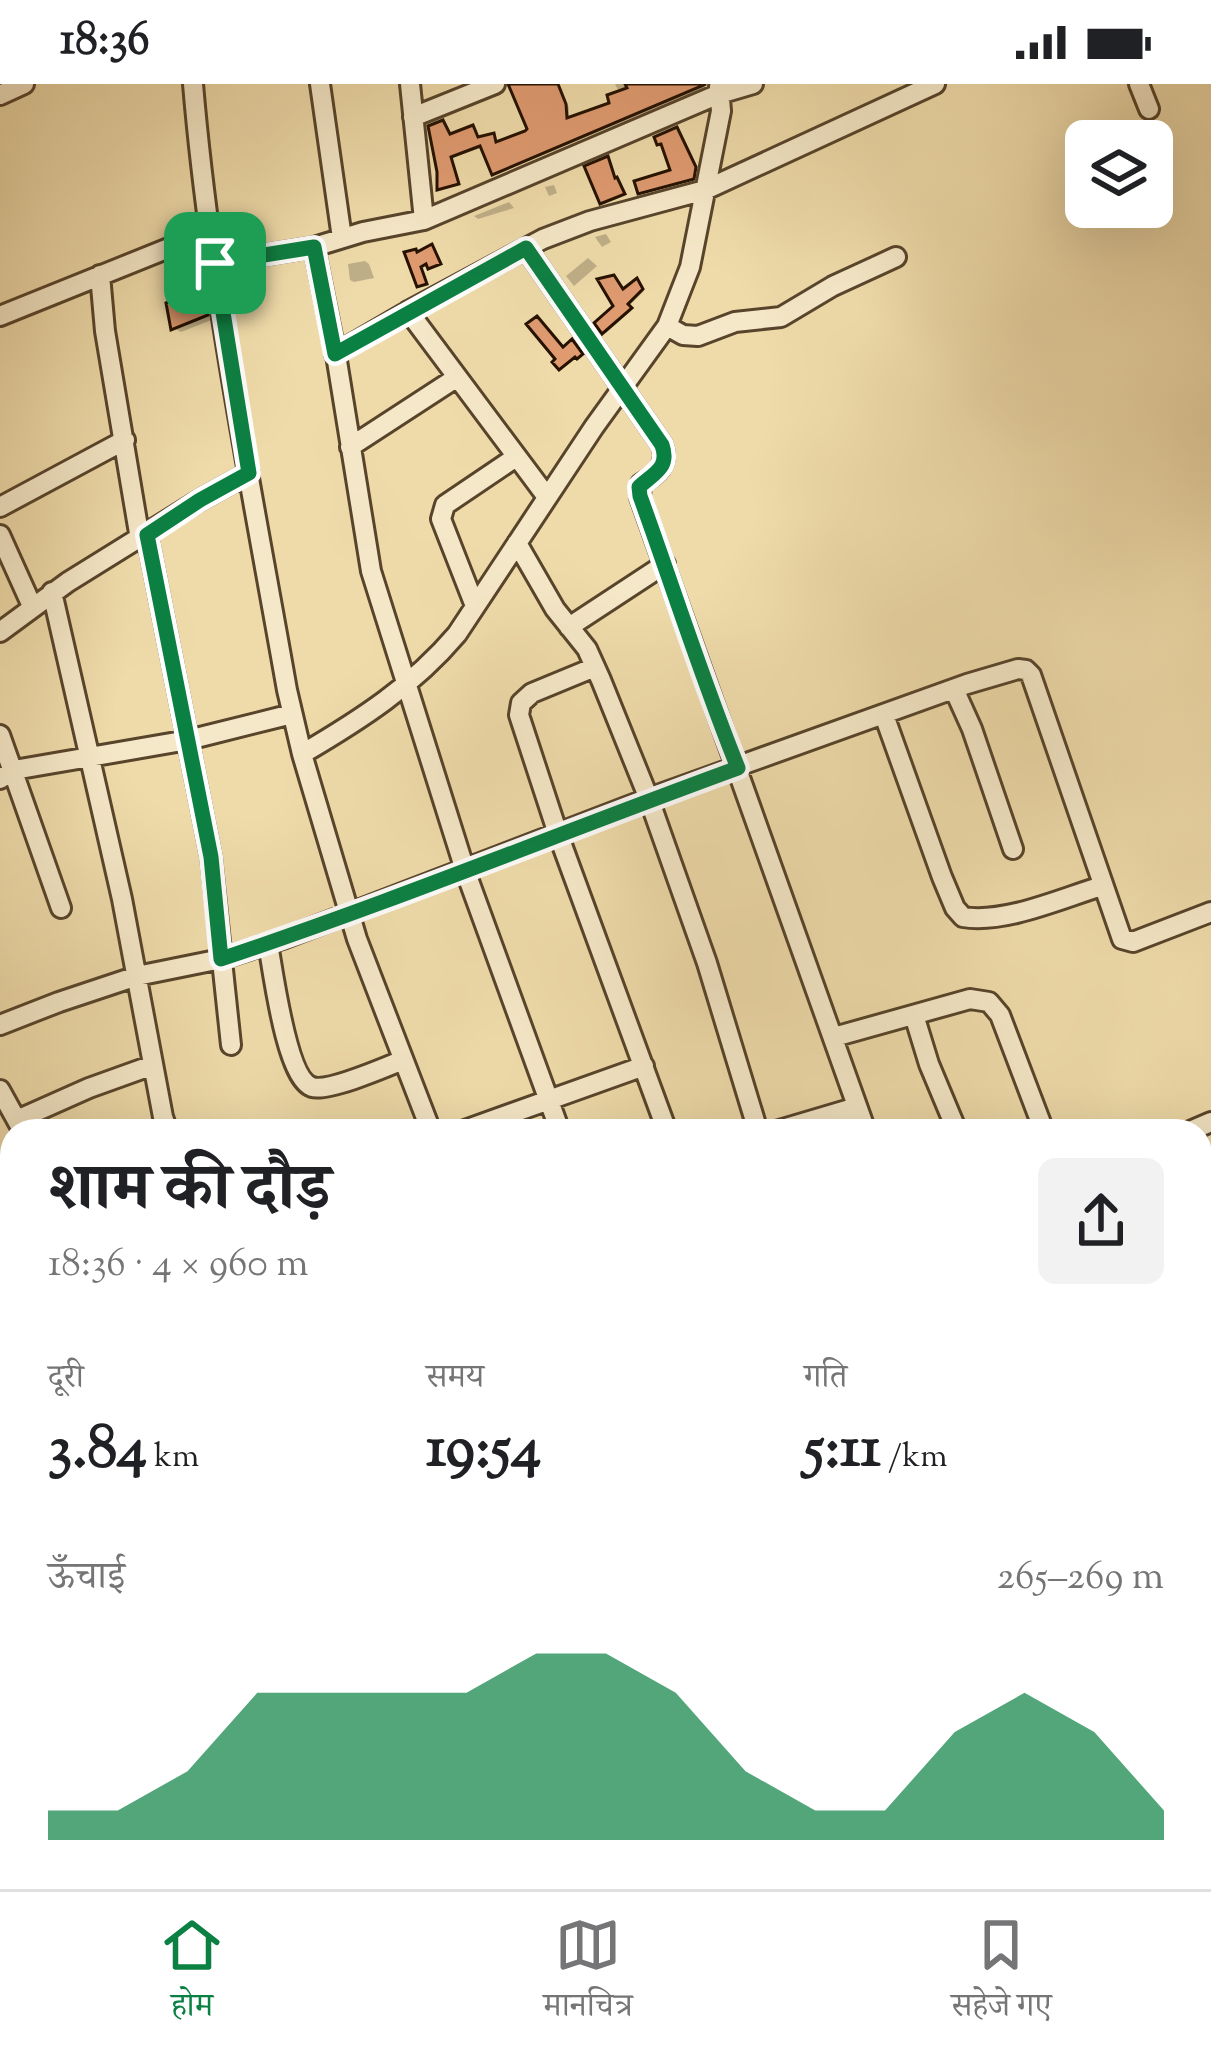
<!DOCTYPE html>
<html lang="hi">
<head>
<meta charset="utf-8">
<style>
	body { margin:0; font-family:"Sorts Mill Goudy","Noto Serif Devanagari",serif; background:#f2f2f2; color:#202124; height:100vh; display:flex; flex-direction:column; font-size:45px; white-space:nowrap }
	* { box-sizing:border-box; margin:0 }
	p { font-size:39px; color:#757577 }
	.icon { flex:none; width:66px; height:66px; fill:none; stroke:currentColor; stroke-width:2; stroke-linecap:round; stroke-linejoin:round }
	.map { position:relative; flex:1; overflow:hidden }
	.side { position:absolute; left:0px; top:1035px; width:1212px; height:771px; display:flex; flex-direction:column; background:#fff; border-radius:36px 36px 0 0; box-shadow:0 12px 48px #0002 }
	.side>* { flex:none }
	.tools { position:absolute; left:1065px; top:36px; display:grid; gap:24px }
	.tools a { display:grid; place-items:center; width:108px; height:108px; border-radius:18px; background:#fff; box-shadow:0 12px 48px #0002; font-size:60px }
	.pin { position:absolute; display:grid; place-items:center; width:102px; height:102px; color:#fff; margin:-51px; border-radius:24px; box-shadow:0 6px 18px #0006 }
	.round { display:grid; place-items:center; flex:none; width:126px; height:126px; border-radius:18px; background:#f2f2f2 }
	.head { display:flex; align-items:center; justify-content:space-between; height:204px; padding:0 48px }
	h1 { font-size:66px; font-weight:700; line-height:90px }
	.figures { display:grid; grid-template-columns:repeat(3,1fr); gap:18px; height:204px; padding:12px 48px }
	.figures div { display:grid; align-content:center }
	.figures b { font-size:60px; font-weight:700 }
	.figures small { font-size:33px; font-weight:400 }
	.figures p { font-size:33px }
	.chart { height:336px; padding:24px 48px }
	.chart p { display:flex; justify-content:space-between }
	.chart svg { width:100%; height:216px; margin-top:12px; fill:#0b8043; opacity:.7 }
	.status { display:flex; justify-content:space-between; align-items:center; height:84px; padding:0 60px; background:#fff; direction:ltr }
	.status svg { height:33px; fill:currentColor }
	.menu { display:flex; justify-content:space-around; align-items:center; height:168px; border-top:3px solid #e0e0e0; background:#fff; font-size:33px; color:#757577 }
	.menu a { display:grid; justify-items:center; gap:6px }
	.menu .current { color:#0b8043 }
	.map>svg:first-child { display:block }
	.shadow { fill:#0003 }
	.building { fill:#df9a70; stroke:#241101; stroke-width:3 }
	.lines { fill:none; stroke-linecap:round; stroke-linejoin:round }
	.minor-casing { stroke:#57442b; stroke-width:24 }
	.minor { stroke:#f5e8c8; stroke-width:18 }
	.route-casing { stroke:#fff; stroke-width:24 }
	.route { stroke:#0b8043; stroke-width:15 }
</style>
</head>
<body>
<div class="status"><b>18:36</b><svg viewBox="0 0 49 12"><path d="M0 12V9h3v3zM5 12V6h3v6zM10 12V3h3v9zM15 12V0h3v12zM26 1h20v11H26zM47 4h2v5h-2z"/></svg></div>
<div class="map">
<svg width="1211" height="1805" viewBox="0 0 1211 1805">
	<rect width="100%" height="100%" fill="#efdbaa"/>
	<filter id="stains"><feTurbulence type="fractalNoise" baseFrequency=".00167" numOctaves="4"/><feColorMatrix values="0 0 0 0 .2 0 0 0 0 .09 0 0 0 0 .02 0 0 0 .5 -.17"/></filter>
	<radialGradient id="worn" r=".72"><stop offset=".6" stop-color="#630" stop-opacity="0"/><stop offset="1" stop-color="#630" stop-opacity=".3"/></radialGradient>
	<!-- shadow -->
	<path class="shadow" d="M529 0H559L569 24V37L613 21 620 10 615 0H703L704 4 498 90 483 63 452 74 460 101 440 104 442 39 451 53 473 45 480 56 494 52 498 61 527 50Z
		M554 101 557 109 549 112 545 103Z
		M509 118 514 124 478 135 474 132Z
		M606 150 611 158 602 163 595 153Z
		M588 174 597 182 574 202 566 192Z
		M365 177 369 180 374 194 354 198 350 196 348 180Z
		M639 199 644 207 629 222 632 226 606 249 604 248 624 208Z
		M204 207 210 211 214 235 181 248 174 244Z"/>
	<!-- building -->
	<path class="building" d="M508 0H558L566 20 567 34 609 19 607 11 627 4 625 0H706L492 91 480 62 451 73 459 100 437 106V88L428 42 443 36 450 50 473 41 478 53 494 49 496 58 525 47 527 45Z
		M677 43 696 83 694 95 638 110 634 97 670 86 661 60 657 61 654 53Z
		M608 72 615 94 617 93 625 110 600 120 584 82Z
		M432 160 441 180 428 185 426 180 421 183 427 200 417 203 404 168 416 165 417 168Z
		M614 191 623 205 637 194 643 205 628 220 632 224 602 250 594 239 613 222 597 195Z
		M204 203 208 231 171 246 166 219Z
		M537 232 563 263 572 255 583 270 577 275 575 273 559 286 552 278 555 275 526 240Z"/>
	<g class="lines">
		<!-- minor casing -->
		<g class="minor-casing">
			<path id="minor" d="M193 0C210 201 252 407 287 606L302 670 357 855 431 1047
				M320 0 342 154
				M410 0 424 136
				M1139 0 1149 25
				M0 11 24 0
				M413 33 495 0
				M526 164 662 361C669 381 657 390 641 400L640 413 866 1047
				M215 179 314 163
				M100 191 105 247 140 455
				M408 227 547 413
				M0 232 211 147
				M667 242 683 251 698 252 735 238 781 233 833 202 896 173
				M335 270 412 225 543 155 590 137 705 106 935 0
				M350 363 456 294
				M0 423 125 356
				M0 451 32 522
				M147 451 211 773 231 961
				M517 459 555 525 587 565 601 596 649 715 707 879 758 1047
				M52 508 122 815 163 1033 168 1047
				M475 522 441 435 445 421 516 373
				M569 543 665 480
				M0 548 68 498 200 416 249 389
				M595 583 532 609 521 619 519 631 558 750 667 1047
				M954 605 972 645 1013 765
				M884 631 942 793 955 824 963 833C1005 840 1062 814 1102 802
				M0 651 61 824
				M302 670C360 636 413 602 457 550L594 343 667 242 690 183 721 27 719 3
				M0 695 14 686 188 656 292 630
				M268 860C273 886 286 994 312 1003 328 1008 386 983 403 976
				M914 931 929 980 957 1047
				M0 941 59 918 137 892 221 875 285 854 655 712 967 600 1018 585 1026 586 1031 591 1122 855 1133 858 1211 828
				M834 953 970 915 989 918 1000 931 1044 1047
				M0 1006 21 1044
				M17 1036 89 1004 153 981
				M462 1047 644 982
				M560 1047 465 786 371 487 337 277 314 163 363 148 424 136 719 10 753 0
				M776 1047 857 1023
				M1190 1047 1211 1038
				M1200 1171 1203 1176
				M0 1219 12 1211
				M0 1363 12 1354
				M0 1478 12 1497
				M0 1610 12 1629
				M0 1708 12 1699
				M0 1732 12 1749
				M45 1794 54 1805
				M130 1794 137 1805
				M676 1794 679 1805
				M303 1805 346 1794
				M771 1805 793 1794"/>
		</g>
		<!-- minor -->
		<use href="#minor" class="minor"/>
	</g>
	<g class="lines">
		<!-- route casing -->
		<g class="route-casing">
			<path id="route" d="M314 163 335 270 526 164 662 361C670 384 654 389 639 403L640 412C673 503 702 595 738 684 565 747 395 817 221 875L211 773 147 451 200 416 249 389 215 179Z"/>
		</g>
		<!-- route -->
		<use href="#route" class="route"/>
	</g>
	<rect width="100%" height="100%" filter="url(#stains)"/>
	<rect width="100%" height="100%" fill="url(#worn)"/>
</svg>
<div class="tools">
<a><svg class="icon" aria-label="layers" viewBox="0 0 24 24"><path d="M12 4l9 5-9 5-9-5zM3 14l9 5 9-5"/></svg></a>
</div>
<div class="pin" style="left:215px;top:179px;background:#1e9e55"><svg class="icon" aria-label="arrive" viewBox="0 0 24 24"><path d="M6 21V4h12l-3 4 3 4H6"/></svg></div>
<section class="side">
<div class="head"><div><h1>शाम की दौड़</h1><p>18:36 · 4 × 960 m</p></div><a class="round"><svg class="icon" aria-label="share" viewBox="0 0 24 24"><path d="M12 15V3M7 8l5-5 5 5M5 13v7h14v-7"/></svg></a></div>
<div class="figures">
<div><p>दूरी</p><b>3.84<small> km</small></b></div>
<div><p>समय</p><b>19:54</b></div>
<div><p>गति</p><b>5:11<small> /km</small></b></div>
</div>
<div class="chart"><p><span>ऊँचाई</span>265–269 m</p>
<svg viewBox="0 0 160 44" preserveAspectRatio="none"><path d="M0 44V38L10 38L20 30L30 14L40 14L50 14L60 14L70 6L80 6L90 14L100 30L110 38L120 38L130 22L140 14L150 22L160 38V44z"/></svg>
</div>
</section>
</div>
<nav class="menu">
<a class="current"><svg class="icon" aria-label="home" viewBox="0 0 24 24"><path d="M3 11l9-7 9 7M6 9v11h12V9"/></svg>होम</a>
<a><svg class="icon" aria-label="map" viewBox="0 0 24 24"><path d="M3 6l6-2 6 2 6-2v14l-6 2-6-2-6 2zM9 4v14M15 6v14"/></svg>मानचित्र</a>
<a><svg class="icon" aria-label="saved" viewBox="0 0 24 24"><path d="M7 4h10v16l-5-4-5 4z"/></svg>सहेजे गए</a>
</nav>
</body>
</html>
